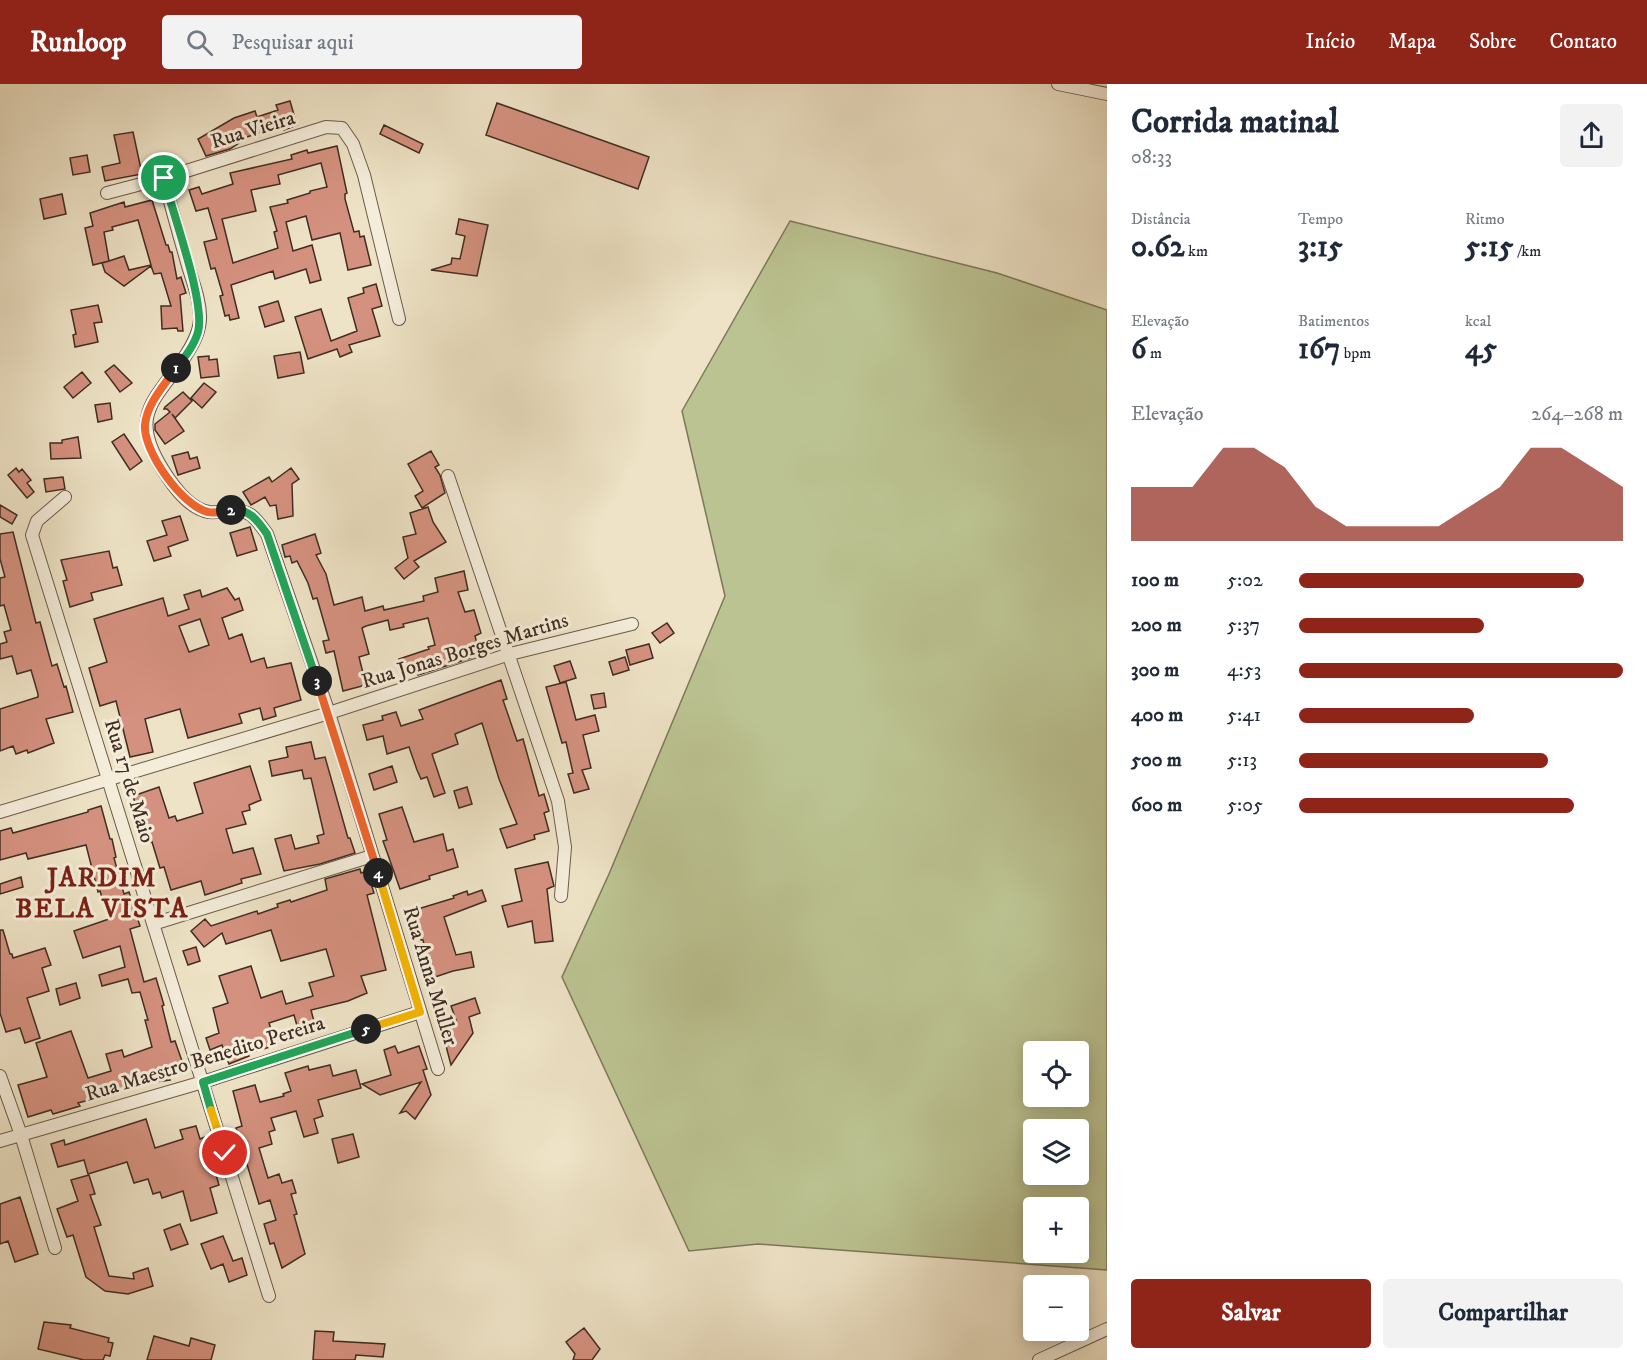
<!DOCTYPE html>
<html lang="pt">
<head>
<meta charset="utf-8">
<style>
	body { margin:0; font-family:"IM FELL DW Pica",serif; background:#f2f2f3; color:#1f2937; height:100vh; display:flex; flex-direction:column; font-size:22px; white-space:nowrap }
	* { box-sizing:border-box; margin:0 }
	p { font-size:20px; color:#747a83 }
	.icon { flex:none; width:33px; height:33px; fill:none; stroke:currentColor; stroke-width:2; stroke-linecap:round; stroke-linejoin:round }
	.map { position:relative; flex:1; overflow:hidden }
	.panel { display:flex; flex-direction:column; background:#fff; width:540px }
	.panel>* { flex:none }
	.controls { position:absolute; left:1023px; top:957px; display:grid; gap:12px }
	.controls a { display:grid; place-items:center; width:66px; height:66px; border-radius:6px; background:#fff; box-shadow:0 3px 15px #0003; font-size:30px }
	.pin { position:absolute; display:grid; place-items:center; width:51px; height:51px; color:#fff; margin:-26px; border:3px solid #fff; border-radius:50%; box-shadow:0 2px 6px #0007 }
	.km { position:absolute; width:30px; height:30px; margin:-15px; border-radius:50%; background:#222; color:#fff; font-size:16px; line-height:30px; text-align:center }
	.round { display:grid; place-items:center; flex:none; width:63px; height:63px; border-radius:6px; background:#f2f2f3 }
	.head { display:flex; align-items:center; justify-content:space-between; height:102px; padding:0 24px }
	h1 { font-size:33px; font-weight:700; line-height:45px }
	.metrics { display:grid; grid-template-columns:repeat(3,1fr); gap:9px; height:102px; padding:6px 24px }
	.metrics div { display:grid; align-content:center }
	.metrics b { font-size:30px; font-weight:700 }
	.metrics small { font-size:16px; font-weight:400 }
	.metrics p { font-size:16px }
	.chart { height:168px; padding:12px 24px }
	.chart p { display:flex; justify-content:space-between }
	.chart svg { width:100%; height:108px; margin-top:6px; fill:#8f2418; opacity:.7 }
	.primary-button { display:flex; gap:12px; margin-top:auto; padding:12px 24px }
	.primary-button a { flex:1; height:69px; border-radius:6px; background:#8f2418; color:#fff; font-size:24px; font-weight:700; line-height:69px; text-align:center }
	.primary-button a+a { background:#f2f2f3; color:#1f2937 }
	ul { padding:0 24px; list-style:none; font-size:20px }
	li { display:grid; grid-template-columns:96px 72px 1fr; align-items:center; height:45px }
	li i { height:15px; border-radius:8px; background:#8f2418 }
	header { display:flex; align-items:center; gap:36px; box-sizing:border-box; height:84px; padding:0 30px; background:#8f2418; color:#fff }
	header strong { font-size:28px }
	nav { display:flex; gap:33px; margin-inline-start:auto; font-size:21px }
	.search { width:420px; height:54px; background:#f2f2f3; display:flex; align-items:center; gap:15px; box-sizing:border-box; padding:0 21px; border-radius:6px; color:#747a83; font-size:22px }
	main { display:flex; flex:1; min-height:0 }
	.map>svg:first-child { display:block }
	.green { fill:#bcc392; stroke:#7e785a; stroke-width:1.5; fill-rule:evenodd }
	.building { fill:#d5917f; stroke:#412d22; stroke-width:1.5; fill-rule:evenodd }
	.lines { fill:none; stroke-linecap:round; stroke-linejoin:round }
	.minor-casing { stroke:#6c5a4b; stroke-width:14 }
	.minor { stroke:#f4edda; stroke-width:12 }
	.split-1-casing { stroke:#fff; stroke-width:12 }
	.split-2-casing { stroke:#fff; stroke-width:12 }
	.split-3-casing { stroke:#fff; stroke-width:12 }
	.split-4-casing { stroke:#fff; stroke-width:12 }
	.split-5-casing { stroke:#fff; stroke-width:12 }
	.split-6-casing { stroke:#fff; stroke-width:12 }
	.split-7-casing { stroke:#fff; stroke-width:12 }
	.split-1 { stroke:#22a559; stroke-width:8 }
	.split-2 { stroke:#f0652b; stroke-width:8 }
	.split-3 { stroke:#22a559; stroke-width:8 }
	.split-4 { stroke:#f0652b; stroke-width:8 }
	.split-5 { stroke:#f5b400; stroke-width:8 }
	.split-6 { stroke:#22a559; stroke-width:8 }
	.split-7 { stroke:#f5b400; stroke-width:8 }
	.labels { text-anchor:middle; dominant-baseline:central; stroke-width:6; stroke-linejoin:round; paint-order:stroke }
	.street-label { font-size:21px; fill:#412d22; stroke:#f4edda }
	.district-label { font-size:27px; font-weight:bold; letter-spacing:1.5px; fill:#7a1f14; stroke:#f4edda }
</style>
</head>
<body>
<header>
<strong>Runloop</strong>
<div class="search"><svg class="icon" aria-label="search" viewBox="0 0 24 24"><circle cx="10" cy="10" r="6"/><path d="M15 15l6 6"/></svg>Pesquisar aqui</div>
<nav><a>Início</a><a>Mapa</a><a>Sobre</a><a>Contato</a></nav>
</header>
<main>
<div class="map">
<svg width="1107" height="1276" viewBox="0 0 1107 1276">
	<rect width="100%" height="100%" fill="#eee3c6"/>
	<filter id="stains"><feTurbulence type="fractalNoise" baseFrequency=".00333" numOctaves="4"/><feColorMatrix values="0 0 0 0 .2 0 0 0 0 .09 0 0 0 0 .02 0 0 0 .5 -.17"/></filter>
	<radialGradient id="worn" r=".72"><stop offset=".6" stop-color="#630" stop-opacity="0"/><stop offset="1" stop-color="#630" stop-opacity=".3"/></radialGradient>
	<!-- green -->
	<path class="green" d="M790 137 997 189 1107 226V1186L758 1160 689 1167 562 893 609 790 725 512 682 327ZM1034 968H1078V1012H1034ZM1034 1046H1078V1090H1034ZM1034 1124H1078V1168H1034Z"/>
	<!-- building -->
	<path class="building" d="M290 17 297 41 284 46 282 41 241 55 242 57 230 65 206 72 198 55 234 34 255 27 257 33 278 26 276 21Z
		M497 19 649 73 638 105 486 51Z
		M384 41 423 60 419 69 380 50Z
		M133 48 142 90 105 97 102 83 120 79 114 51Z
		M337 62 347 109 345 110V115L354 148 359 147 360 153 364 152 371 181 348 186 340 149 312 156 306 132 286 138 293 167 312 161 321 196 310 199 306 185 275 195 273 187 231 201 239 234 230 236 229 231 225 232 220 212 223 211 215 184 211 185 204 158 217 155 208 124 196 127 189 106 199 103 202 110 233 100 230 89 292 75 291 71 307 66 308 69ZM321 79 327 103 310 107V109L287 116 288 119 270 123 277 147 274 148 278 164 233 179 222 135 256 127 251 106 280 100 278 91Z
		M87 71 90 88 73 91 70 74Z
		M62 110 66 130 44 135 40 115Z
		M152 116 166 161H168L170 168H172L177 195 181 193 186 209 180 211 183 247H178L177 244 162 245 161 222H171L161 189 154 190 151 182 124 202 105 188 102 179 109 177 93 181 85 144 93 142 90 129 124 118 125 123ZM138 136 151 181 129 186 124 172 109 177 104 148 113 146 112 143Z
		M459 135 488 141 477 192 431 186 451 180 452 174 460 175 465 152 456 150Z
		M376 200 382 222 372 225 380 252 349 261 352 268 340 273 337 265 308 275 295 233 321 225 331 257 357 247 348 214 364 209 363 204Z
		M278 217 284 237 265 243 259 223Z
		M98 221 102 238 94 239 98 258 75 263 73 251 76 250 71 226Z
		M300 268 304 289 278 294 274 272Z
		M209 272V276L217 275 219 292 201 294 198 273Z
		M114 281 132 299 120 308 105 288Z
		M82 288 91 299 73 314 64 303Z
		M204 299 216 308 202 324 191 314Z
		M183 308 192 317 175 334 172 330 184 347 165 360 155 346V340L170 328 167 325H164L165 323Z
		M110 319 112 335 98 338 95 321Z
		M124 350 142 377 130 386 112 358Z
		M78 353 81 374 51 375 50 359H62V356Z
		M431 367 439 381 435 383 440 391 445 409 422 424 415 412 423 407 408 380Z
		M188 368 190 375 197 373 200 384 178 391 172 372Z
		M16 384 19 388 22 385 31 396 27 399 34 408 27 414 8 391Z
		M291 384 299 395 292 400 293 432 278 435 276 421 270 422 265 413 251 421 243 408 269 393 272 398Z
		M63 393 65 405 46 408 44 395Z
		M0 421 17 431 12 440 0 433Z
		M428 423 433 438 446 458 414 477 419 483 404 495 395 484 408 474 403 453 416 450 410 429Z
		M180 432 188 456 168 463 171 472 154 477 147 457 167 451 162 437Z
		M250 443 257 466 237 472 230 449Z
		M13 448 36 539 40 538 52 582 57 580 64 603 66 602 73 628 46 635 54 659 28 669 27 666 16 670 13 662 0 667V625L38 613V610L31 586 17 590 12 572 0 575V560L7 558 4 548 11 546 4 521 0 522V494L5 493 0 475V450Z
		M315 450 321 469 316 471 326 490 334 521 362 513 365 527 383 522 384 526 424 517 423 512 438 508 435 494 464 487 468 506 458 508 465 528 474 526 481 549 475 552 480 571 418 591 417 587 404 591 399 575 429 565 428 563 435 561 428 534 403 540 404 543 390 546 388 536 366 542 362 544 369 570 359 573 366 601 343 607 334 567 326 569 323 557 329 556 317 514 313 515 308 499 297 477 292 479 290 472 285 473 282 461Z
		M109 467 113 484 117 483 122 501 91 509 93 516 70 523 63 497 67 496 61 476Z
		M227 504 235 516 239 514 243 526 222 534 229 555 242 550 251 578 264 574 267 584 291 579 301 616 274 624 276 632 263 636 260 624 239 630 242 639 188 654 180 625 145 635 153 668 130 673 116 617 100 622 89 584 107 578 94 535 163 514 168 532 189 525 184 511 200 506 202 513ZM200 535 209 561 189 568 179 542Z
		M667 539 674 549 660 559 652 549Z
		M649 560 653 574 630 581 626 566Z
		M625 573 629 586 613 591 609 578Z
		M570 577 576 594 560 599 554 582Z
		M501 596 507 615 503 616 517 657 523 655 539 712 544 710 549 727 544 729 549 747 534 751 535 755 507 764 500 745 517 740 499 695 482 639 455 650 458 660 432 670 445 709 434 713 427 693 421 695 417 686 409 663 387 670 383 652 367 656 363 641 383 636 382 632 396 628 401 642 423 635 419 626Z
		M566 598 576 636 595 631 599 647 583 651 591 684 582 686 589 705 574 709 568 690 573 689 566 658 562 659 546 603Z
		M604 609 606 623 594 625 591 611Z
		M311 658 315 675 325 673 348 754H350L355 769 320 780 284 787 275 755 291 751 295 765 319 759 317 752 324 750 311 694 304 695 302 686 272 692 269 677 288 673 286 663Z
		M250 682 261 716 249 721 250 726 242 728 246 740 226 745 233 769 253 764 261 790 241 795 242 799 205 811 201 797 171 806 164 783 160 784 152 758 144 760 141 748 144 747 133 712 159 703 169 734 175 732 177 737 203 729 194 699Z
		M392 682 397 698 374 706 369 690Z
		M467 703 472 720 459 724 454 707Z
		M101 722 110 755H112L116 773 114 774 124 810 129 808 140 842 130 845 144 898 156 894 164 921 162 922 171 958 175 957 182 977 167 982 170 996 154 998 78 1019 80 1022 53 1030 51 1026 28 1033 18 1001 47 993 36 959 71 947 88 994 111 987 106 970 122 966 124 973 152 963 145 936H148L140 908 132 909 128 895 102 902 99 891 125 883 120 862 83 874 74 847 109 835 100 807 98 808 86 761 28 775 26 769 0 776V747L11 744 13 749 88 728V726Z
		M402 723 414 758 443 750 447 767 453 765 458 783 429 792 430 795 400 805 388 771 383 757 387 756 379 730Z
		M548 778 554 802 547 805 553 857 535 859 532 837 508 843 502 822 522 817 515 785Z
		M360 785 361 789 367 787 374 809 367 811 386 886 361 892 367 909 348 917 311 926 316 945 299 949 294 931 269 939 276 961 248 970 249 972 229 980 222 961 210 966 206 954 219 949 213 924 228 919 219 892 251 882 261 914 282 907 286 920 313 912 309 899 334 892 326 865 281 877 271 846 226 860 222 849 204 863 191 847 205 835 211 842 257 827 258 830 278 823 277 820 290 816 291 818 327 806 325 795Z
		M21 793 23 803 0 810V800Z
		M482 806 486 817 444 833 456 871 471 868 474 883 453 887 432 894 423 856H421L416 842 412 843 408 828 454 814 453 812 467 807 468 811Z
		M0 846H3L10 870H12L13 874 45 864 51 881 42 884 49 907 27 914 40 954 25 959 20 944 6 948 0 929Z
		M196 863 200 877 188 881 183 867Z
		M76 899 80 914 60 921 56 905Z
		M475 914 480 929 469 933 473 949 451 981 441 943 457 939 451 922Z
		M395 962 398 969 419 962 427 985 423 986 431 1011 415 1035 406 1027 400 1029 421 998 380 1011 362 1000 391 991 384 966Z
		M330 981 333 992 356 986 361 1004 318 1016 323 1032 314 1035 318 1049 304 1053 296 1027 271 1034 275 1046 269 1048 272 1060 259 1064 268 1094 279 1090 282 1099 292 1096 296 1109 291 1110 297 1130 294 1131 305 1170 282 1184 274 1159 270 1160 264 1140 276 1136 270 1116 259 1120 236 1044 242 1042 233 1007 255 1001 260 1018 284 1012 283 1010 291 1007 285 989 308 982 309 986Z
		M146 1035 155 1064 183 1055 180 1046 196 1042 200 1055 205 1053 219 1101 210 1104 217 1129 191 1137 183 1107 162 1114 160 1108 153 1110 148 1095 134 1099 127 1078 88 1090 84 1076 58 1083 51 1060 64 1056 65 1061Z
		M353 1050 359 1073 338 1079 332 1055Z
		M89 1091 95 1110 90 1111 101 1141 94 1143 109 1192 134 1195 133 1189 148 1184 153 1202 128 1210 105 1207 86 1193 73 1151 67 1153 57 1125 78 1117 71 1096Z
		M20 1113 38 1170 15 1178 8 1157 0 1160V1120Z
		M180 1140 188 1160 171 1166 164 1146Z
		M223 1152 233 1177 242 1174 247 1191 229 1198 223 1180 211 1185 201 1160Z
		M44 1238 71 1241 70 1244 109 1254 108 1258 113 1259 110 1272 105 1271 103 1276H84L38 1265Z
		M584 1244 600 1265 592 1276H573L575 1270 566 1258Z
		M315 1247 334 1248 333 1257 385 1260 383 1273 356 1271 355 1276H313Z
		M154 1252 189 1262 191 1254 215 1261 211 1276H147Z"/>
	<g class="lines">
		<!-- minor casing -->
		<g class="minor-casing">
			<path id="minor" d="M1058 0 1107 10
				M164 94C171 124 180 153 188 182 193 199 201 218 200 236 199 250 192 262 184 274 153 318 129 332 163 386 173 402 189 425 209 428 214 429 222 427 227 427 249 424 255 433 267 450L329 629 438 985
				M107 109 164 94 326 43 342 44 353 60 364 91 399 235
				M448 392 558 717 565 763 561 812
				M65 413 37 437 32 451 269 1212
				M0 728 329 629 510 570 632 540
				M153 840 372 772
				M0 992 21 1051 55 1164
				M0 1057 203 998 420 928
				M1039 1276 1107 1245"/>
		</g>
		<!-- minor -->
		<use href="#minor" class="minor"/>
	</g>
	<g class="lines">
		<!-- split-1 casing -->
		<g class="split-1-casing">
			<path id="split-1" d="M164 94C172 128 206 219 198 248 194 262 184 274 176 284"/>
		</g>
		<!-- split-2 casing -->
		<g class="split-2-casing">
			<path id="split-2" d="M176 284C164 302 147 319 145 341 143 367 182 422 208 428 215 430 224 427 231 426"/>
		</g>
		<!-- split-3 casing -->
		<g class="split-3-casing">
			<path id="split-3" d="M231 426C249 424 258 437 267 450L317 597"/>
		</g>
		<!-- split-4 casing -->
		<g class="split-4-casing">
			<path id="split-4" d="M317 597 378 789"/>
		</g>
		<!-- split-5 casing -->
		<g class="split-5-casing">
			<path id="split-5" d="M366 945 420 928 378 789"/>
		</g>
		<!-- split-6 casing -->
		<g class="split-6-casing">
			<path id="split-6" d="M211 1026 203 998 366 945"/>
		</g>
		<!-- split-7 casing -->
		<g class="split-7-casing">
			<path id="split-7" d="M211 1026 225 1069"/>
		</g>
		<!-- split-1 -->
		<use href="#split-1" class="split-1"/>
		<!-- split-2 -->
		<use href="#split-2" class="split-2"/>
		<!-- split-3 -->
		<use href="#split-3" class="split-3"/>
		<!-- split-4 -->
		<use href="#split-4" class="split-4"/>
		<!-- split-5 -->
		<use href="#split-5" class="split-5"/>
		<!-- split-6 -->
		<use href="#split-6" class="split-6"/>
		<!-- split-7 -->
		<use href="#split-7" class="split-7"/>
	</g>
	<g class="labels">
		<!-- street labels -->
		<g class="street-label">
			<text transform="translate(253 46) rotate(-17)">Rua Vieira</text>
			<text transform="translate(465 567) rotate(-17)">Rua Jonas Borges Martins</text>
			<text transform="translate(129 697) rotate(73)">Rua 17 de Maio</text>
			<text transform="translate(430 892) rotate(73)">Rua Anna Muller</text>
			<text transform="translate(205 975) rotate(-17)">Rua Maestro Benedito Pereira</text>
		</g>
		<!-- district labels -->
		<g class="district-label">
			<text x="102" y="794">JARDIM<tspan x="102" dy="31">BELA VISTA</tspan></text>
		</g>
	</g>
	<rect width="100%" height="100%" filter="url(#stains)"/>
	<rect width="100%" height="100%" fill="url(#worn)"/>
</svg>
<div class="controls">
<a><svg class="icon" aria-label="locate" viewBox="0 0 24 24"><circle cx="12" cy="12" r="6"/><path d="M12 2v4M12 18v4M2 12h4M18 12h4"/></svg></a>
<a><svg class="icon" aria-label="layers" viewBox="0 0 24 24"><path d="M12 4l9 5-9 5-9-5zM3 14l9 5 9-5"/></svg></a>
<a>+</a>
<a>−</a>
</div>
<div class="pin" style="left:164px;top:94px;background:#1e9e55"><svg class="icon" aria-label="arrive" viewBox="0 0 24 24"><path d="M6 21V4h12l-3 4 3 4H6"/></svg></div>
<div class="pin" style="left:225px;top:1069px;background:#d93025"><svg class="icon" aria-label="check" viewBox="0 0 24 24"><path d="M5 12l5 5 9-10"/></svg></div>
<b class="km" style="left:176px;top:284px">1</b>
<b class="km" style="left:231px;top:426px">2</b>
<b class="km" style="left:317px;top:597px">3</b>
<b class="km" style="left:378px;top:789px">4</b>
<b class="km" style="left:366px;top:945px">5</b>
</div>
<section class="panel">
<div class="head"><div><h1>Corrida matinal</h1><p>08:33</p></div><a class="round"><svg class="icon" aria-label="share" viewBox="0 0 24 24"><path d="M12 15V3M7 8l5-5 5 5M5 13v7h14v-7"/></svg></a></div>
<div class="metrics">
<div><p>Distância</p><b>0.62<small> km</small></b></div>
<div><p>Tempo</p><b>3:15</b></div>
<div><p>Ritmo</p><b>5:15<small> /km</small></b></div>
</div>
<div class="metrics">
<div><p>Elevação</p><b>6<small> m</small></b></div>
<div><p>Batimentos</p><b>167<small> bpm</small></b></div>
<div><p>kcal</p><b>45</b></div>
</div>
<div class="chart"><p><span>Elevação</span>264–268 m</p>
<svg viewBox="0 0 160 44" preserveAspectRatio="none"><path d="M0 44V22L10 22L20 22L30 6L40 6L50 14L60 30L70 38L80 38L90 38L100 38L110 30L120 22L130 6L140 6L150 14L160 22V44z"/></svg>
</div>
<ul>
<li><b>100 m</b>5:02<i style="width:88%"></i></li>
<li><b>200 m</b>5:37<i style="width:57%"></i></li>
<li><b>300 m</b>4:53<i style="width:100%"></i></li>
<li><b>400 m</b>5:41<i style="width:54%"></i></li>
<li><b>500 m</b>5:13<i style="width:77%"></i></li>
<li><b>600 m</b>5:05<i style="width:85%"></i></li>
</ul>
<div class="primary-button"><a>Salvar</a><a>Compartilhar</a></div>
</section>
</main>
</body>
</html>
